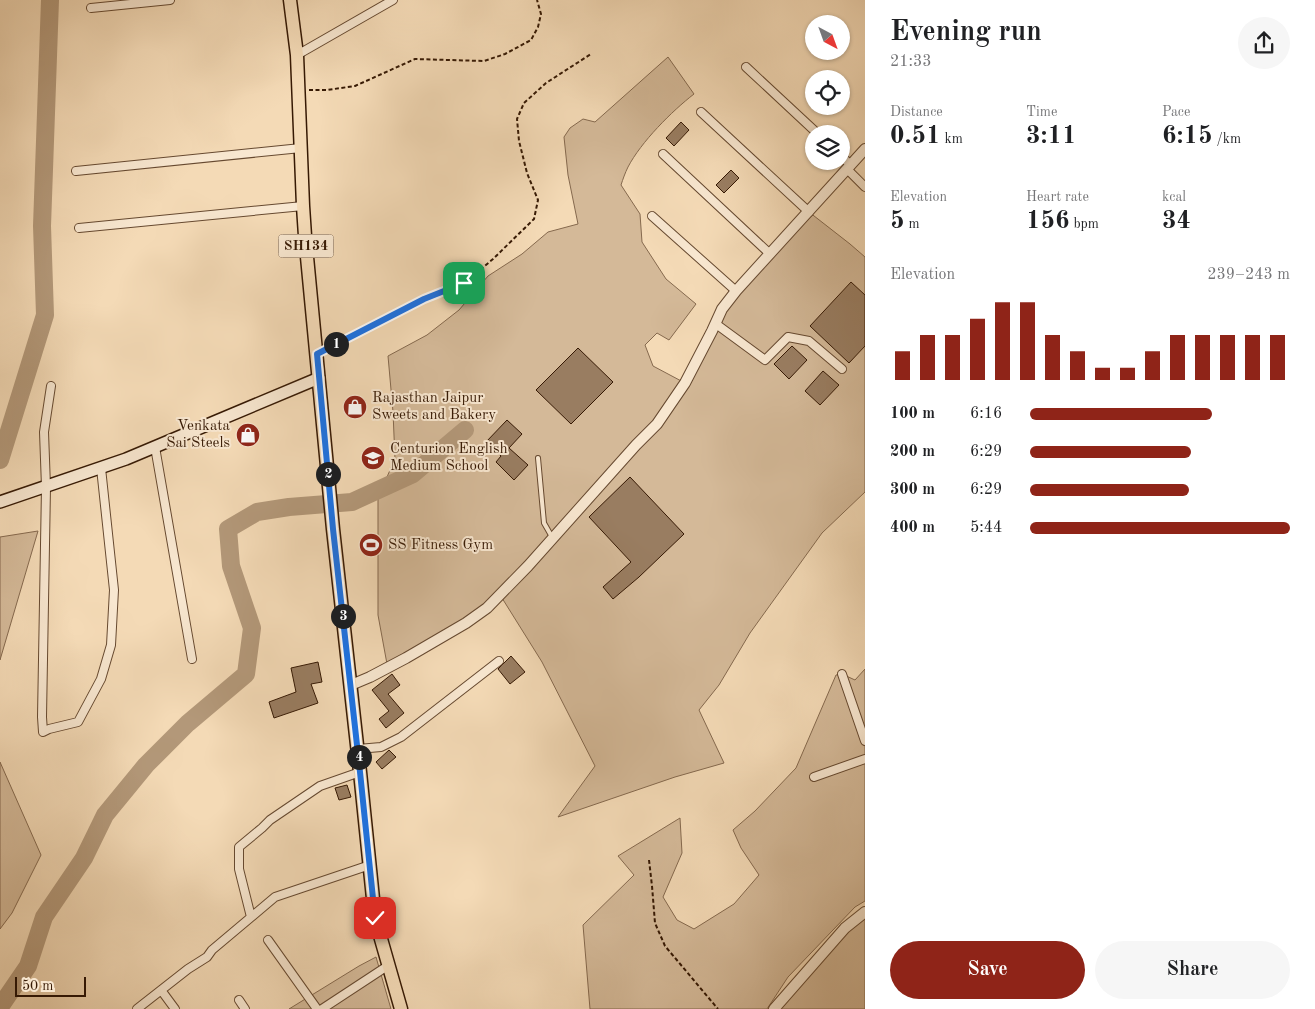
<!DOCTYPE html>
<html lang="en">
<head>
<meta charset="utf-8">
<style>
	body { margin:0; font-family:"Old Standard TT",serif; background:#f6f6f6; color:#202124; height:100vh; display:flex; flex-direction:column; font-size:19px; white-space:nowrap }
	* { box-sizing:border-box; margin:0 }
	p { font-size:16px; color:#757577 }
	.icon { flex:none; width:28px; height:28px; fill:none; stroke:currentColor; stroke-width:2; stroke-linecap:round; stroke-linejoin:round }
	.map { position:relative; flex:1; overflow:hidden }
	.side { display:flex; flex-direction:column; background:#fff; width:450px }
	.side>* { flex:none }
	.needle { width:32px; rotate:139deg }
	.tools { position:absolute; left:805px; top:15px; display:grid; gap:10px }
	.tools a { display:grid; place-items:center; width:45px; height:45px; border-radius:50%; background:#fff; box-shadow:0 1px 4px #0004; font-size:25px }
	.scale { position:absolute; left:15px; bottom:12px; width:71px; box-sizing:border-box; padding-left:5px; border:2px solid #361904; border-top:0; font-size:14px; line-height:18px; white-space:nowrap; color:#361904; -webkit-text-stroke:4px #f8e7d0; paint-order:stroke }
	.pin { position:absolute; display:grid; place-items:center; width:42px; height:42px; color:#fff; margin:-21px; border-radius:10px; box-shadow:0 2px 8px #0006 }
	.km { position:absolute; width:25px; height:25px; margin:-12px; border-radius:50%; background:#222; color:#fff; font-size:14px; line-height:25px; text-align:center }
	.round { display:grid; place-items:center; flex:none; width:52px; height:52px; border-radius:26px; background:#f6f6f6 }
	.overview { display:flex; align-items:center; justify-content:space-between; height:85px; padding:0 25px }
	h1 { font-size:28px; font-weight:800; line-height:38px }
	.figures { display:grid; grid-template-columns:repeat(3,1fr); gap:8px; height:85px; padding:5px 25px }
	.figures div { display:grid; align-content:center }
	.figures b { font-size:25px; font-weight:800 }
	.figures small { font-size:14px; font-weight:400 }
	.figures p { font-size:14px }
	.chart { height:140px; padding:10px 25px }
	.chart p { display:flex; justify-content:space-between }
	.chart svg { width:100%; height:90px; margin-top:5px; stroke:#8f2418; stroke-width:6 }
	.button { display:flex; gap:10px; margin-top:auto; padding:10px 25px }
	.button a { flex:1; height:58px; border-radius:30px; background:#8f2418; color:#fff; font-size:20px; font-weight:800; line-height:58px; text-align:center }
	.button a+a { background:#f6f6f6; color:#202124 }
	ul { padding:0 25px; list-style:none; font-size:16px }
	li { display:grid; grid-template-columns:80px 60px 1fr; align-items:center; height:38px }
	li i { height:12px; border-radius:6px; background:#8f2418 }
	main { display:flex; flex:1; min-height:0 }
	.map>svg:first-child { display:block }
	.green { fill:#d4b998; stroke:#85694e }
	.lines { fill:none; stroke-linecap:round; stroke-linejoin:round }
	.river { stroke:#b39879; stroke-width:18 }
	.building { fill:#997d61; stroke:#361904 }
	.service-casing { stroke:#664930; stroke-width:6 }
	.minor-casing { stroke:#664930; stroke-width:10 }
	.tertiary-casing { stroke:#664930; stroke-width:12 }
	.secondary-casing { stroke:#361904; stroke-width:14 }
	.primary-casing { stroke:#361904; stroke-width:15 }
	.path { stroke:#361904; stroke-width:2; stroke-dasharray:4 2.5; stroke-linecap:butt }
	.service { stroke:#f8e7d0; stroke-width:4 }
	.minor { stroke:#f8e7d0; stroke-width:8 }
	.tertiary { stroke:#f8e7d0; stroke-width:10 }
	.secondary { stroke:#f8e7d0; stroke-width:11 }
	.primary { stroke:#f4dab6; stroke-width:12 }
	.route-casing { stroke:#fff; stroke-width:10 }
	.route { stroke:#1a73e8; stroke-width:6 }
	.labels { text-anchor:middle; dominant-baseline:central; stroke-width:4; stroke-linejoin:round; paint-order:stroke }
	.shield { fill:#f8e7d0; stroke:#705741; stroke-width:1 }
	.shield-label { font-size:14px; font-weight:bold; fill:#361904 }
	.poi-label { font-size:15px; fill:#361904; stroke:#f8e7d0; text-anchor:start }
</style>
</head>
<body>
<main>
<div class="map">
<svg width="865" height="1009" viewBox="0 0 865 1009">
	<rect width="100%" height="100%" fill="#f4dab6"/>
	<filter id="stains"><feTurbulence type="fractalNoise" baseFrequency=".004" numOctaves="4"/><feColorMatrix values="0 0 0 0 .2 0 0 0 0 .09 0 0 0 0 .02 0 0 0 .5 -.17"/></filter>
	<radialGradient id="worn" r=".72"><stop offset=".6" stop-color="#630" stop-opacity="0"/><stop offset="1" stop-color="#630" stop-opacity=".3"/></radialGradient>
	<!-- green -->
	<path class="green" d="M668 57 694 94C672 111 641 142 628 167 625 173 623 179 621 185L640 214 642 242 666 279 696 304 669 340 657 333 645 345 653 366 685 383 722 309 809 212 850 244 865 257V492L822 533 750 633 719 685 699 710 724 763 675 777 558 817 595 766 542 662 502 598 487 608 387 664 378 615V497L395 459 393 412 388 356 427 335 459 310 488 276 522 254 548 232 578 224 568 175 564 137 570 128 583 119 595 122Z
		M38 531 0 660V537Z
		M865 669V901L855 907 788 977 767 1009H590L583 925 634 875 618 856 680 818 682 853 663 897 677 920 694 929 734 904 759 875 741 848 733 830 755 811 796 768 836 675 842 674 855 680Z
		M0 762 41 855 12 913 0 929Z
		M865 911V1009H775Z
		M376 957 391 1009H289L359 966Z"/>
	<g class="lines">
		<!-- river -->
		<path class="river" d="M0 460 45 315 42 226 50 0
			M0 1007 28 966 44 917 84 858 105 815 146 765 188 723 246 674 252 628 231 566 228 529 257 512 289 507 352 502 413 474 465 430"/>
	</g>
	<!-- building -->
	<path class="building" d="M681 122 689 130 674 146 666 138Z
		M731 170 739 178 724 193 716 185Z
		M851 282 865 295V346L849 363 810 326Z
		M792 346 807 360 789 379 774 364Z
		M578 348 613 382 571 424 536 390Z
		M823 371 839 385 820 405 805 391Z
		M507 420 522 434 509 448 528 465 514 480 496 462 501 456 486 442Z
		M630 477 684 534 639 577 613 599 603 587 631 562 589 517Z
		M511 656 525 672 510 684 498 669Z
		M318 662 322 682 311 684 318 703 274 718 269 702 296 692 291 668Z
		M392 674 400 685 388 694 404 713 386 728 379 719 389 711 372 690Z
		M389 750 396 757 382 769 376 762Z
		M347 785 351 797 339 800 335 788Z"/>
	<g class="lines">
		<!-- service casing -->
		<g class="service-casing">
			<path id="service" d="M538 458 544 523 552 537"/>
		</g>
		<!-- minor casing -->
		<g class="minor-casing">
			<path id="minor" d="M91 8 170 0
				M297 55 393 0
				M746 67 818 134
				M701 112 809 212
				M663 154 770 254
				M841 156 851 165
				M847 169 865 187
				M76 171 301 148
				M652 216 736 291
				M79 228 303 206
				M716 324 765 360 788 337 809 341 842 369
				M51 386 44 432 46 487 42 717 43 732 49 729 78 722 101 679 111 645 114 590 101 468
				M155 447 192 659
				M842 674 865 741
				M358 749 381 747 401 737 499 661
				M814 777 865 759
				M251 917 239 869V847L262 828 270 820 320 786 360 772
				M268 940 317 1009
				M161 990 175 1009
				M239 1000 245 1009
				M137 1009 188 969 207 957 212 950 275 897 370 865
				M322 1009 389 965"/>
		</g>
		<!-- tertiary casing -->
		<g class="tertiary-casing">
			<path id="tertiary" d="M351 685 370 677 406 658 466 623 487 608 528 566 636 445 657 424 685 383 712 331 722 309 736 291 865 149
				M774 1009 845 928 865 912"/>
		</g>
		<!-- secondary casing -->
		<g class="secondary-casing">
			<path id="secondary" d="M0 502 126 459 319 378"/>
		</g>
		<!-- primary casing -->
		<g class="primary-casing">
			<path id="primary" d="M290 0 297 55 303 206 305 236 333 529 360 772 375 918 401 1009"/>
		</g>
		<!-- path -->
		<path class="path" d="M309 90H327L355 86 415 59 484 61 505 54 531 40 538 27 541 14 537 0
			M325 350 424 299 464 283 474 275 493 259 534 219 538 200 527 173 519 141 517 119 524 103 546 83 591 54
			M649 860 652 886 655 923 665 946 718 1009"/>
		<!-- service -->
		<use href="#service" class="service"/>
		<!-- minor -->
		<use href="#minor" class="minor"/>
		<!-- tertiary -->
		<use href="#tertiary" class="tertiary"/>
		<!-- secondary -->
		<use href="#secondary" class="secondary"/>
		<!-- primary -->
		<use href="#primary" class="primary"/>
	</g>
	<g class="lines">
		<!-- route casing -->
		<g class="route-casing">
			<path id="route" d="M375 918 360 772 333 529 317 354 424 299 464 283"/>
		</g>
		<!-- route -->
		<use href="#route" class="route"/>
	</g>
	<!-- icons -->
	<defs>
		<g id="shop-disc" transform="scale(1.25)"><circle r="9.5" fill="#8f2418" stroke="#f8e7d0"/><path d="M-5-2.5h2.3a2.7 3.5 0 0 1 5.4 0H5L5.5 6h-11ZM-1.5-2.5h3a1.5 2.3 0 0 0-3 0Z" fill="#fff"/></g>
		<g id="school-disc" transform="scale(1.25)"><circle r="9.5" fill="#8f2418" stroke="#f8e7d0"/><path d="M0-5L7-2L0 1L-7-2ZM-4 1L0 2.5L4 1V4Q0 6-4 4Z" fill="#fff"/></g>
		<g id="stadium-disc" transform="scale(1.25)"><circle r="9.5" fill="#8f2418" stroke="#f8e7d0"/><path d="M0-5a6.5 5 0 1 0 0 10a6.5 5 0 1 0 0-10ZM-3.5-1.8h7v3.6h-7Z" fill="#fff"/></g>
	</defs>
	<g fill-rule="evenodd">
		<use href="#shop-disc" x="355" y="407"/>
		<use href="#shop-disc" x="248" y="435"/>
		<use href="#school-disc" x="373" y="458"/>
		<use href="#stadium-disc" x="371" y="545"/>
	</g>
	<g class="labels">
		<!-- shield labels -->
		<rect class="shield" x="278.5" y="234.5" width="55" height="23" rx="4"/>
		<g class="shield-label">
			<text x="306" y="246">SH134</text>
		</g>
		<!-- poi labels -->
		<g class="poi-label">
			<text x="372" y="398">Rajasthan Jaipur<tspan x="372" dy="17">Sweets and Bakery</tspan></text>
			<text x="230" y="426" text-anchor="end">Venkata<tspan x="230" dy="17">Sai Steels</tspan></text>
			<text x="390" y="449">Centurion English<tspan x="390" dy="17">Medium School</tspan></text>
			<text x="388" y="545">SS Fitness Gym</text>
		</g>
	</g>
	<rect width="100%" height="100%" filter="url(#stains)"/>
	<rect width="100%" height="100%" fill="url(#worn)"/>
</svg>
<div class="tools">
<a><svg class="needle" viewBox="-14 -14 28 28"><path d="M0-13l5 13h-10z" fill="#e53935"/><path d="M0 13l5-13h-10z" fill="#757577"/></svg></a>
<a><svg class="icon" aria-label="locate" viewBox="0 0 24 24"><circle cx="12" cy="12" r="6"/><path d="M12 2v4M12 18v4M2 12h4M18 12h4"/></svg></a>
<a><svg class="icon" aria-label="layers" viewBox="0 0 24 24"><path d="M12 4l9 5-9 5-9-5zM3 14l9 5 9-5"/></svg></a>
</div>
<div class="scale">50 m</div>
<div class="pin" style="left:464px;top:283px;background:#1e9e55"><svg class="icon" aria-label="arrive" viewBox="0 0 24 24"><path d="M6 21V4h12l-3 4 3 4H6"/></svg></div>
<div class="pin" style="left:375px;top:918px;background:#d93025"><svg class="icon" aria-label="check" viewBox="0 0 24 24"><path d="M5 12l5 5 9-10"/></svg></div>
<b class="km" style="left:336px;top:344px">1</b>
<b class="km" style="left:328px;top:474px">2</b>
<b class="km" style="left:343px;top:616px">3</b>
<b class="km" style="left:359px;top:757px">4</b>
</div>
<section class="side">
<div class="overview"><div><h1>Evening run</h1><p>21:33</p></div><a class="round"><svg class="icon" aria-label="share" viewBox="0 0 24 24"><path d="M12 15V3M7 8l5-5 5 5M5 13v7h14v-7"/></svg></a></div>
<div class="figures">
<div><p>Distance</p><b>0.51<small> km</small></b></div>
<div><p>Time</p><b>3:11</b></div>
<div><p>Pace</p><b>6:15<small> /km</small></b></div>
</div>
<div class="figures">
<div><p>Elevation</p><b>5<small> m</small></b></div>
<div><p>Heart rate</p><b>156<small> bpm</small></b></div>
<div><p>kcal</p><b>34</b></div>
</div>
<div class="chart"><p><span>Elevation</span>239–243 m</p>
<svg viewBox="0 0 160 44" preserveAspectRatio="none"><path d="M5 44V30M15 44V22M25 44V22M35 44V14M45 44V6M55 44V6M65 44V22M75 44V30M85 44V38M95 44V38M105 44V30M115 44V22M125 44V22M135 44V22M145 44V22M155 44V22"/></svg>
</div>
<ul>
<li><b>100 m</b>6:16<i style="width:70%"></i></li>
<li><b>200 m</b>6:29<i style="width:62%"></i></li>
<li><b>300 m</b>6:29<i style="width:61%"></i></li>
<li><b>400 m</b>5:44<i style="width:100%"></i></li>
</ul>
<div class="button"><a>Save</a><a>Share</a></div>
</section>
</main>
</body>
</html>
